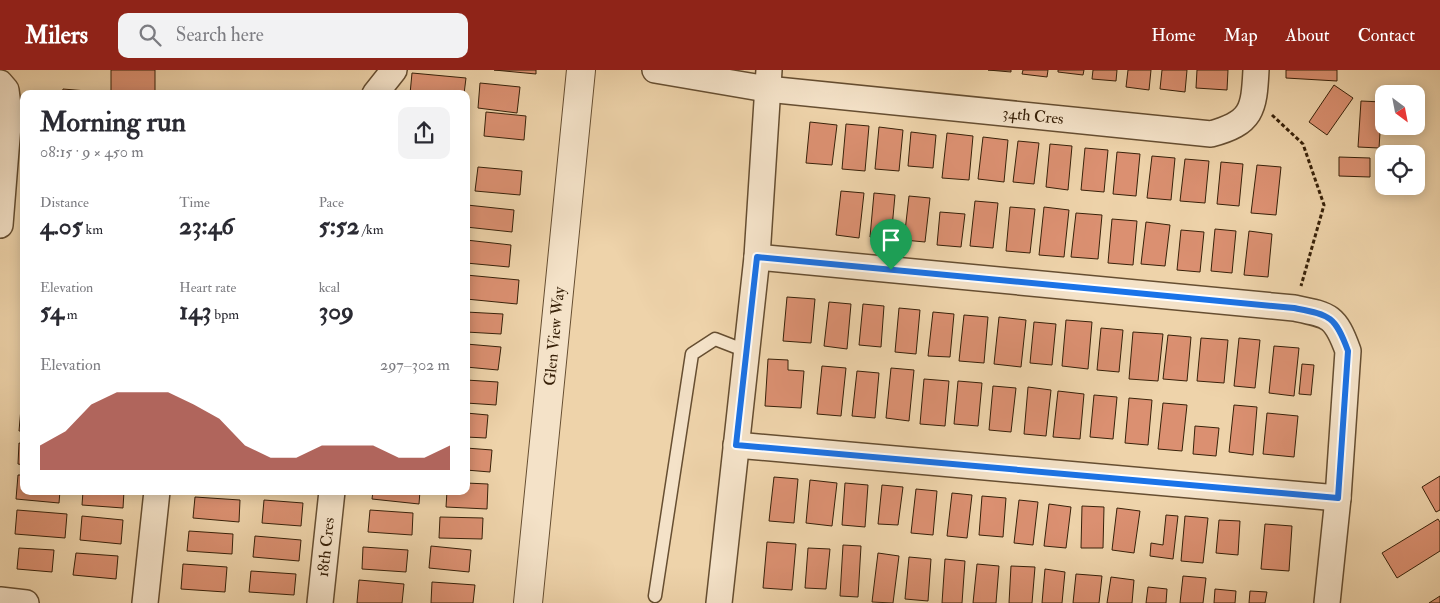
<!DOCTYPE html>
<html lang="en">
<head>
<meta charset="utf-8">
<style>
	body { margin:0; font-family:"IM FELL Double Pica",serif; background:#f2f2f3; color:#2b2b33; height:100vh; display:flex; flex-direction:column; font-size:19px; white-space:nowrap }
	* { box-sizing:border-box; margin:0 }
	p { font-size:16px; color:#7c7c81 }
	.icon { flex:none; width:28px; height:28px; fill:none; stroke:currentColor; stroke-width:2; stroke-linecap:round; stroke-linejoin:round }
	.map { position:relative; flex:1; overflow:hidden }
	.side { position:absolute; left:20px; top:20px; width:450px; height:405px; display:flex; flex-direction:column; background:#fff; border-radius:10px; box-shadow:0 2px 12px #0003 }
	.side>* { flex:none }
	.needle { width:32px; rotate:148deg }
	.controls { position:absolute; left:1375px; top:15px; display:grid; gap:10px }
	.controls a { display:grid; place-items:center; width:50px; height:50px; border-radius:10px; background:#fff; box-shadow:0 2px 12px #0003; font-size:25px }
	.pin { position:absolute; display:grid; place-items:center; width:42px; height:42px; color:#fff; margin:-51px -21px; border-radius:50% 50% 50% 0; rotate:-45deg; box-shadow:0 0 5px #0007 }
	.pin .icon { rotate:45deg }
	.round { display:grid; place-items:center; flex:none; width:52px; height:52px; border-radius:10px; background:#f2f2f3 }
	.head { display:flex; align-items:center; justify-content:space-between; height:85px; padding:0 20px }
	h1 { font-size:28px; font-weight:800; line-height:38px }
	.metrics { display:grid; grid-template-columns:repeat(3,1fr); gap:8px; height:85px; padding:5px 20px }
	.metrics div { display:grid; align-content:center }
	.metrics b { font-size:25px; font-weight:800 }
	.metrics small { font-size:14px; font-weight:400 }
	.metrics p { font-size:14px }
	.chart { height:140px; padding:10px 20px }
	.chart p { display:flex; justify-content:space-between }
	.chart svg { width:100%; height:90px; margin-top:5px; fill:#8f2418; opacity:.7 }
	header { display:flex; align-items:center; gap:30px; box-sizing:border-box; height:70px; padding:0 25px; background:#8f2418; color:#fff }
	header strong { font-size:24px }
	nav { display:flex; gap:28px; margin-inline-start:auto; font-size:18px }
	.search { width:350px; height:45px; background:#f2f2f3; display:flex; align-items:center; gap:12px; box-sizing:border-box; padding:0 18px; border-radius:10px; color:#7c7c81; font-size:19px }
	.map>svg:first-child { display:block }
	.building { fill:#db9071; stroke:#382109 }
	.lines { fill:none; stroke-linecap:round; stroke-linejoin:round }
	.service-casing { stroke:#664e31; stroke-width:15 }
	.minor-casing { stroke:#664e31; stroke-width:28 }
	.tertiary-casing { stroke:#664e31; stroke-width:30 }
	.path { stroke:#382109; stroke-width:3; stroke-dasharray:4 2.5; stroke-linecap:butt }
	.service { stroke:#f4e2c8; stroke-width:12 }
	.minor { stroke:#f4e2c8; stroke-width:25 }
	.tertiary { stroke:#f4e2c8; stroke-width:28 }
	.route-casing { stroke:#fff; stroke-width:10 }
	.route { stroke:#1a73e8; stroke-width:6 }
	.labels { text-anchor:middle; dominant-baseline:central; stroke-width:5; stroke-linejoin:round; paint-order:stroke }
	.street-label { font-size:16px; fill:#382109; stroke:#f4e2c8 }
</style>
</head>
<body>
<header>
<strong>Milers</strong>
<div class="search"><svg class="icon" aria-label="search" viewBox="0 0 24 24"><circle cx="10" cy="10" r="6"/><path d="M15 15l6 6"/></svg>Search here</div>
<nav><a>Home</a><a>Map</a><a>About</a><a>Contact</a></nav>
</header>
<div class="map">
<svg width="1440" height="533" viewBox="0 0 1440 533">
	<rect width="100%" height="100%" fill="#eed3aa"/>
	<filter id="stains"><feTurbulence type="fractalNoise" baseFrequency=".004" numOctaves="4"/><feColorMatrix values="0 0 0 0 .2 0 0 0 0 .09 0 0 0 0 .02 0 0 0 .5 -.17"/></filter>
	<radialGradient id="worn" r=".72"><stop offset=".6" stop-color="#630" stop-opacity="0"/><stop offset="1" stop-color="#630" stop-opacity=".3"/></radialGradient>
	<!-- building -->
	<path class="building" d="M111 0H155V24H111Z
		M494 0H536V4Z
		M988 0H1011V2Z
		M1023 0H1048L1047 7 1022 4Z
		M1058 0H1084L1083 5 1058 2Z
		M1093 0H1117L1116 11 1092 9Z
		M1128 0H1151L1149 20 1126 17Z
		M1162 0H1187L1185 22 1160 19Z
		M1197 0H1228L1227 20 1196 18Z
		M1286 0H1337V11L1286 8Z
		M412 3 466 8 464 24H410Z
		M480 13 520 17 517 43 478 38Z
		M1334 15 1353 28 1327 65 1309 52Z
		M63 19 87 21 86 24H62Z
		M1361 31 1382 32 1379 78 1358 77Z
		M486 42 526 46 524 70 484 66Z
		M810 52 837 55 832 95 806 93Z
		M846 54 869 56 865 101 842 99Z
		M879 57 903 60 899 101 875 99Z
		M911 62 936 65 933 98 908 96Z
		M947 63 973 66 969 110 942 108Z
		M983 67 1008 70 1004 112 978 109Z
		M1018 71 1039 73 1034 114 1013 112Z
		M1050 74 1072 76 1068 120 1046 117Z
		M1085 78 1108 80 1104 122 1081 120Z
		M1117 82 1140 84 1136 126 1113 124Z
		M1152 86 1175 88 1171 130 1147 128Z
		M1339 87 1370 88V107L1339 106Z
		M1185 89 1209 91 1205 133 1180 131Z
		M1221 92 1243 94 1239 136 1217 134Z
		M1257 95 1281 97 1276 145 1251 143Z
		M478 97 522 101 520 125 475 121Z
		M841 121 864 123 859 168 836 165Z
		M874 123 895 125 891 169 870 167Z
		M909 126 930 128 925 172 904 170Z
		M975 131 998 133 993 178 970 176Z
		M467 135 514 140 512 162 466 157Z
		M1010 137 1035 139 1030 183 1006 181Z
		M1044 137 1069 140 1064 187 1039 185Z
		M940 142 965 144 961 177 937 175Z
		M1076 143 1102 145 1098 189 1071 187Z
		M1112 149 1137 151 1133 195 1108 193Z
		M1146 152 1170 155 1165 196 1141 194Z
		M1215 159 1236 161 1232 203 1211 201Z
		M1181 160 1204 162 1200 202 1177 200Z
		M1249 161 1272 164 1268 207 1244 205Z
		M466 170 511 175 509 197 466 193Z
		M466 205 519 210 517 234 466 229Z
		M787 227 815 229 811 273 783 271Z
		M829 232 851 234 847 279 824 276Z
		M863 234 884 236 881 277 859 275Z
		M899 238 920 240 916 284 895 282Z
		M466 242 503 244 501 264 466 262Z
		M933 242 954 244 950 287 928 286Z
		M964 245 988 247 984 293 959 291Z
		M999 247 1026 250 1021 297 994 294Z
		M1066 250 1092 252 1088 299 1062 296Z
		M1034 252 1056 254 1052 295 1030 293Z
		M1101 258 1123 260 1119 302 1097 300Z
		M1133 262 1163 264 1158 311 1129 309Z
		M1168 265 1191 267 1187 311 1163 309Z
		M1201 268 1228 270 1224 313 1197 311Z
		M1239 268 1260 270 1255 318 1234 316Z
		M466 274 501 277 498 300 466 297Z
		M1274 276 1299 278 1294 326 1269 323Z
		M768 289 788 290V300L804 301 801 338 765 336Z
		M1302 294 1314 295 1311 325 1299 324Z
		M822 296 846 298 841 346 817 344Z
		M891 298 914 300 909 351 886 348Z
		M857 301 879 303 875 348 852 346Z
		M924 309 949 311 945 356 920 354Z
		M466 310 498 312 496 335 466 333Z
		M958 311 982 313 978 356 954 354Z
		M993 316 1016 318 1011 362 989 360Z
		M1028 317 1051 320 1046 366 1024 364Z
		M1058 321 1084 324 1080 369 1053 367Z
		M1094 325 1117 327 1113 369 1090 367Z
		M1129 328 1152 330 1148 375 1125 373Z
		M1163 333 1187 335 1182 381 1158 379Z
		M1234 335 1257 337 1253 385 1229 382Z
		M21 338H24V361H19Z
		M466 343 488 345 486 368 466 367Z
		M1267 343 1298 346 1294 387 1263 384Z
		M1195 356 1219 358 1216 386 1193 384Z
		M19 373 24 374V395L18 394Z
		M466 378 492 380 490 402 466 400Z
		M18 405H24V421H60L59 433 16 429Z
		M1440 406V440L1436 442 1422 417Z
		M774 407 798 409 794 453 769 451Z
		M810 410 837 413 832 456 806 453Z
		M466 413 488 414 487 439 446 437 447 421H466Z
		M845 413 868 415 865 457 842 455Z
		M882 415 903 417 898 455 878 454Z
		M916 419 937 421 933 465 911 463Z
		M83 421H124L123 438 82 435Z
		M276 421H311L310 424Z
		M373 421H420L419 434 372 429Z
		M952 423 972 425 967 468 947 466Z
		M982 426 1006 428 1003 467 979 465Z
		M195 427 240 430 239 452 193 448Z
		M264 430 303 433 301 456 262 453Z
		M1019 430 1038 432 1033 475 1014 473Z
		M1049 434 1071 437 1066 478 1044 476Z
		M1082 436 1104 437 1103 478H1081Z
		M1117 438 1140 441 1134 483 1112 480Z
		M17 440 67 444 65 468 15 464Z
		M370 440 413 443 412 465 368 462Z
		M1166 445 1178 446 1173 489 1150 486 1151 473 1163 475Z
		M82 446 123 450 121 474 80 470Z
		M1185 446 1208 448 1203 493 1181 491Z
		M440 447 483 448 482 469 439 468Z
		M1438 449 1440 452V481L1397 508 1382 483Z
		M1219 450 1240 451 1238 485 1216 483Z
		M1265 454 1292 456 1289 501 1261 499Z
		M189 461 233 464 232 484 187 481Z
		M255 466 301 470 299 491 253 487Z
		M767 472 796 474 792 520 763 518Z
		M843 475 861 476 858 527 840 526Z
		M431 476 471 480 469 502 429 498Z
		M363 477 408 480 406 502 362 499Z
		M19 478 54 480 52 502 17 499Z
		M808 478 830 479 826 519 805 518Z
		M76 483 118 486 116 509 73 505Z
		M878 483 899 486 893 533 872 532Z
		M909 487 931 489 928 531 905 529Z
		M945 489 965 491 962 533H942Z
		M183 494 227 497 225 522 181 519Z
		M977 494 999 496 996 533H973Z
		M1011 496 1035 497 1032 533H1009Z
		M1045 499 1065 502 1062 533H1042Z
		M251 501 296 504 294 525 249 522Z
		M1076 504 1102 506 1099 533H1073Z
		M1183 506 1206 508 1203 533H1180Z
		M1111 507 1134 510 1132 533H1107Z
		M359 510 404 514 402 533H357Z
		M432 512 475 515 473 533H431Z
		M1148 517 1167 519 1166 533H1146Z
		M1215 519 1236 521 1235 533H1214Z
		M1250 521 1267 522 1265 533H1249Z
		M1440 526V533H1429Z"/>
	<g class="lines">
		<!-- service casing -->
		<g class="service-casing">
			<path id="service" d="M655 526 692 284 715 269 746 281"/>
		</g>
		<!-- minor casing -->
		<g class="minor-casing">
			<g id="minor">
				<path id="s1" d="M655 0 767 19 1211 64C1252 53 1254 40 1256 0"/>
				<path d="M0 13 6 20 9 43 0 155"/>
				<path d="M375 24 394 0"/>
				<path d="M757 187 1294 238C1329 245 1335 245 1348 281L1338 428 1327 533"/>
				<path d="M736 375 1338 428"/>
				<path d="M0 530 26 533"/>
				<path d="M145 533 157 421"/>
				<path id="s2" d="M320 533 332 421"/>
				<path d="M719 533 757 187 769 0"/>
			</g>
		</g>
		<!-- tertiary casing -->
		<g class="tertiary-casing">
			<g id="tertiary">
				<path id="s3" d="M528 533 581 0"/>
			</g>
		</g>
		<!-- path -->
		<path class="path" d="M1272 45 1303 74 1324 135 1301 216"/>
		<!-- service -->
		<use href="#service" class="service"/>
		<!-- minor -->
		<use href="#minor" class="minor"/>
		<!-- tertiary -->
		<use href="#tertiary" class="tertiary"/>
	</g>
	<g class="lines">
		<!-- route casing -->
		<g class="route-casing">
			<path id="route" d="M757 187 1294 238C1329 245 1335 245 1348 281L1338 428 736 375Z"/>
		</g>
		<!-- route -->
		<use href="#route" class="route"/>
	</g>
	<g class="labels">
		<!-- street labels -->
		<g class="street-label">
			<text stroke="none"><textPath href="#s1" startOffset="381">34th Cres</textPath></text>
			<text stroke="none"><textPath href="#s3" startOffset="268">Glen View Way</textPath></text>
			<text stroke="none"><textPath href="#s2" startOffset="56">18th Cres</textPath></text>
		</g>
	</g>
	<rect width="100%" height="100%" filter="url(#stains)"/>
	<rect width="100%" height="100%" fill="url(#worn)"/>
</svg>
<div class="controls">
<a><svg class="needle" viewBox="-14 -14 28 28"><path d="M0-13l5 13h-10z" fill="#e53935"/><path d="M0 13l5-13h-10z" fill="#7c7c81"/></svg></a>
<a><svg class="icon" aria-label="locate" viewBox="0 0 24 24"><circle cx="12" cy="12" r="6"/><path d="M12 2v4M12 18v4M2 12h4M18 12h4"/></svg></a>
</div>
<div class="pin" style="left:891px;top:200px;background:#1e9e55"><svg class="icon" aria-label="arrive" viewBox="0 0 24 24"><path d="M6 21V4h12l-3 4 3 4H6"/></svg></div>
<section class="side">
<div class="head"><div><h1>Morning run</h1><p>08:15 · 9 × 450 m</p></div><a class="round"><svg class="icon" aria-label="share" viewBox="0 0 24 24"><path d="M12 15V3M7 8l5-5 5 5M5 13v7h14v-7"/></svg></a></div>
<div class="metrics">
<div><p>Distance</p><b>4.05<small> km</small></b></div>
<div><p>Time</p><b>23:46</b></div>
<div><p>Pace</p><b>5:52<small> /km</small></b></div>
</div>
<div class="metrics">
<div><p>Elevation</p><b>54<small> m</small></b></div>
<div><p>Heart rate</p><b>143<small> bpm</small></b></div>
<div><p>kcal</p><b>309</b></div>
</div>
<div class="chart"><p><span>Elevation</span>297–302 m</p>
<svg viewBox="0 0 160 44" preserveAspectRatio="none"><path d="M0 44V32L10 25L20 12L30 6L40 6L50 6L60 12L70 19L80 32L90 38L100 38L110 32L120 32L130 32L140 38L150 38L160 32V44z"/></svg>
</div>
</section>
</div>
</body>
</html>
